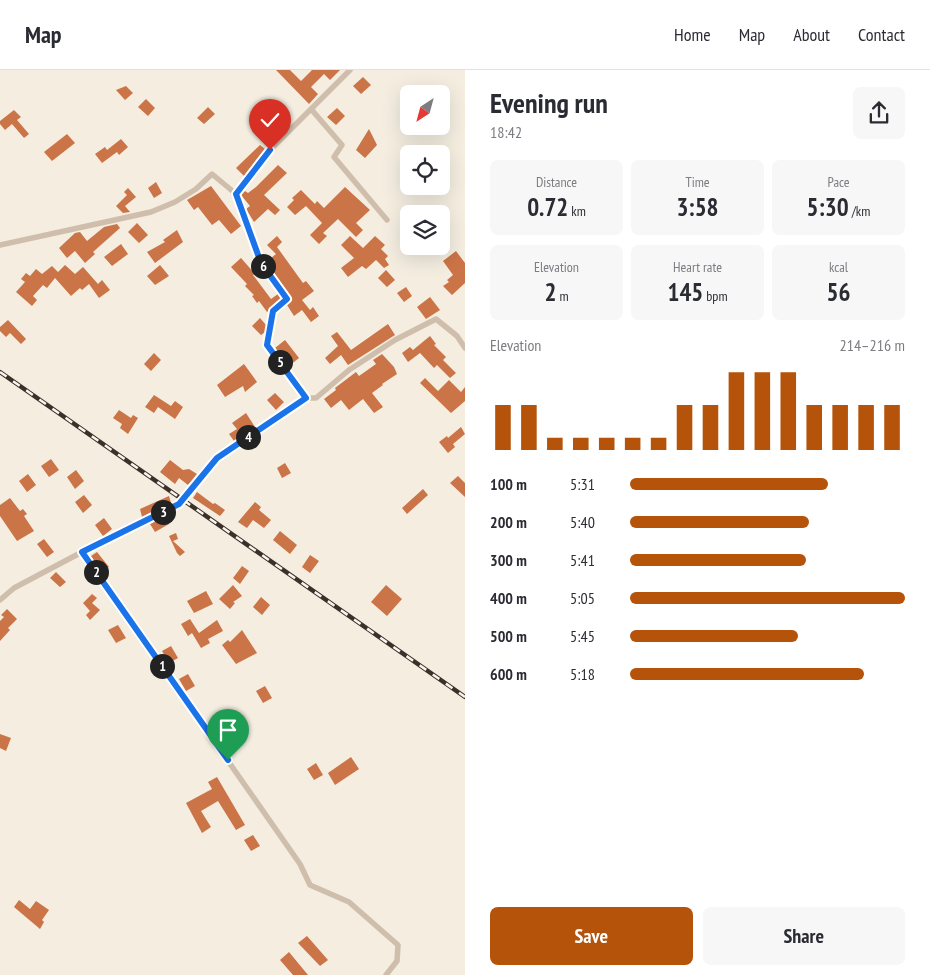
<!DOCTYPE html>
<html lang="en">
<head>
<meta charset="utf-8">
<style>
	body { margin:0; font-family:"PT Sans Narrow",sans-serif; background:#f7f7f7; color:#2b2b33; height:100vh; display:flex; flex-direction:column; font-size:19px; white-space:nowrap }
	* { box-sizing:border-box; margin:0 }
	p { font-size:16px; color:#7c7c81 }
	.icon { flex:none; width:28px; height:28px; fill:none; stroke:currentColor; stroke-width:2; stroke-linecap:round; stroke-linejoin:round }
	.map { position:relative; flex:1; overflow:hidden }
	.side { display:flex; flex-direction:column; background:#fff; width:465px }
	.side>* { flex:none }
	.needle { width:32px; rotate:216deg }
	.fabs { position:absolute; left:400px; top:15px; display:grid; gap:10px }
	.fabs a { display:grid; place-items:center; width:50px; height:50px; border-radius:8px; background:#fff; box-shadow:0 5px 20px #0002; font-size:25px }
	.pin { position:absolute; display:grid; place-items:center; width:42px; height:42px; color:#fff; margin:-51px -21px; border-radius:50% 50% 50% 0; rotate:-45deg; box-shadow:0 0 5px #0007 }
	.pin .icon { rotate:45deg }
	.km { position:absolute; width:25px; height:25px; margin:-12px; border-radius:50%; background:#222; color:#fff; font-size:14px; line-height:25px; text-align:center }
	.round { display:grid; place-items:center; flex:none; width:52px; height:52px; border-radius:8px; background:#f7f7f7 }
	.headline { display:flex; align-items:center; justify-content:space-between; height:85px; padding:0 25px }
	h1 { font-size:28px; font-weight:800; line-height:38px }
	.metrics { display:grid; grid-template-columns:repeat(3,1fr); gap:8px; height:85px; padding:5px 25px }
	.metrics div { display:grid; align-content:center; border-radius:8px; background:#f7f7f7; text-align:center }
	.metrics b { font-size:25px; font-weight:800 }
	.metrics small { font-size:14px; font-weight:400 }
	.metrics p { font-size:14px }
	.chart { height:140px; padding:10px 25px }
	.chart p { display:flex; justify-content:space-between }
	.chart svg { width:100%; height:90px; margin-top:5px; stroke:#b45309; stroke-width:6 }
	.button { display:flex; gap:10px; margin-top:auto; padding:10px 25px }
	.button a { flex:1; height:58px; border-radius:8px; background:#b45309; color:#fff; font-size:20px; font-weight:800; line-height:58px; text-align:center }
	.button a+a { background:#f7f7f7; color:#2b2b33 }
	ul { padding:0 25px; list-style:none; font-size:16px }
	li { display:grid; grid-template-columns:80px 60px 1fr; align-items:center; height:38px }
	li i { height:12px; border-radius:6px; background:#b45309 }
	header { display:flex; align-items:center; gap:30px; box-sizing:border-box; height:70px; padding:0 25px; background:#fff; border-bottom:1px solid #e1e1e2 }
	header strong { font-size:24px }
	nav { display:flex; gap:28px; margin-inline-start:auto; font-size:18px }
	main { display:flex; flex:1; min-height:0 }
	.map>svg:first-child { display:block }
	.building { fill:#cb7447 }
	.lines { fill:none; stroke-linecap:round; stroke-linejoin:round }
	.minor { stroke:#cebeab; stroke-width:5.5 }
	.rail-casing { stroke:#3b312a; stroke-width:4.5 }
	.rail { stroke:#fbf6ed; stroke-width:2.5; stroke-dasharray:8; stroke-linecap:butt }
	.route-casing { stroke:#fff; stroke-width:10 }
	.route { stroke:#1a73e8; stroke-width:6 }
</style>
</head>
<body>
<header>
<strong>Map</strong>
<nav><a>Home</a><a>Map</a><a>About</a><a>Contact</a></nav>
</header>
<main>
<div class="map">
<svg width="465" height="905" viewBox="0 0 465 905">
	<rect width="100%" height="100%" fill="#f4ede0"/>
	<!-- building -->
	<path class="building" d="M276 0H290L301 11 312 0H340L330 10 324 4 311 17 318 24 309 34Z
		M363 7 371 15 361 24 353 16Z
		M126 16 133 23 125 30 116 20Z
		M146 29 155 38 148 46 138 37Z
		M208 37 215 44 204 54 197 48Z
		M337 38 345 46 336 55 327 47Z
		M14 40 21 47 17 50 29 64 24 68 12 54 5 60 0 54V51Z
		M369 59 377 75 365 88 356 80Z
		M67 64 75 73 52 91 44 82Z
		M121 69 128 77 119 85 117 82 102 93 95 84 105 77 107 80Z
		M260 75 265 79 244 106 236 98Z
		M278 95 287 103 264 125 280 140 275 145 268 139 254 152 246 139 250 136 241 125 245 121 248 123 256 117Z
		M156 112 162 123 154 128 148 118Z
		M211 116 241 156 231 164 219 150 212 155 198 137 194 140 187 130Z
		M345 117 370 140 356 153 363 160 356 167 338 149 323 163 327 166 319 174 310 165 322 153 306 136 295 145 287 137 294 130 292 128 301 120 315 134 317 131 324 138Z
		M128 118 136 127 125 136 130 142 123 143 116 136 127 125 124 122Z
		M137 153 148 165 139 173 128 162Z
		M117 154 120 158 93 182 95 184 85 193 75 181 67 188 59 178 75 163 80 162 87 171 104 157Z
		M177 160 183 172 155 193 147 182 165 172 163 170Z
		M277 166 282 172 277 177 303 213 306 211 314 221 302 230 310 240 313 237 319 246 311 252 302 240 294 246 287 235 291 231V227L266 192 276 184 267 175Z
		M350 166 363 178 375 166 385 175 381 179 388 186 385 189 389 195 384 198 376 190 366 199 362 196 348 207 341 198 354 188 341 175Z
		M121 174 128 184 112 196 104 187Z
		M456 181 465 193V213L452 225 443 216 449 212 447 210 453 205 443 191Z
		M241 188 255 204 253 205 271 229 278 224 281 228 267 242 259 231 257 233 252 226 254 225 245 216 247 214 231 197Z
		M65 195 75 204 83 197 98 214 102 210 110 220 99 228 89 214 82 220 80 218 71 226 55 208 47 218 43 215 33 226 37 230 32 236 16 222 25 212 21 209 26 203 30 206 36 199 42 204 52 196 58 202Z
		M160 195 169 206 155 215 147 206Z
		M386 200 395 210 387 217 378 208Z
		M406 217 412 226 404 232 397 223Z
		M430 227 440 240 426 249 417 237Z
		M260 248 266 255 265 262 261 265 252 256Z
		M8 250 26 269 21 274 10 263 6 267 0 261V257Z
		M388 254 395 265 348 295 341 285 330 294 325 288 338 276 331 266 337 262 351 280Z
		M430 266 436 274 434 275 446 287 443 290 456 303 450 308 437 295 434 298 420 283 408 292 402 283 410 277 413 280Z
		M285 270 299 288 289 296 275 278Z
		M154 283 161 290 151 301 144 294Z
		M382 284 394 297 397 304 382 314 383 315 372 323 383 337 374 343 363 329 349 340 341 330 331 338 324 329 336 320 335 318 356 302 359 306 376 294 373 290Z
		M244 294 257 312 245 322 243 316 225 327 217 315Z
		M425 308 438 321 449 310 461 322 465 317V331L451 343 420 313Z
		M275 323 284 332 276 340 267 330Z
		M154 325 171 336 175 331 183 337 175 349 158 337 154 343 145 337Z
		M119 340 131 348 133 345 138 348 128 364 120 358 122 354 113 348Z
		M246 343 255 357 234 371 229 364 237 359 232 353Z
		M461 357 465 364 453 374 455 377 448 383 439 372 447 366 448 368Z
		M51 389 59 400 49 407 41 396Z
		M170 390 183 400 189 399 197 404 188 415 179 408 175 414 160 402Z
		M285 393 291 403 282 408 277 398Z
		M76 400 84 411 75 419 67 407Z
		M28 404 36 415 27 422 19 411Z
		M458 406 465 413V427L450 413Z
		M423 419 428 425 407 444 402 438Z
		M197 422 213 434 215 433 225 440 220 446 193 428Z
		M84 425 92 435 83 443 75 432Z
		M169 426 171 433 142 447 140 439Z
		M10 428 20 441 23 439 27 444 24 446 34 461 17 471 0 446V435Z
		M255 432 261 437 259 440 271 450 264 458 253 450 247 458 238 452Z
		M165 446 169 454 155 462 150 454Z
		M104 448 112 459 103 466 95 455Z
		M280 461 297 475 290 484 273 470Z
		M176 463 178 469 173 471 185 482 180 486 177 483 169 466Z
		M44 469 54 482 47 487 37 474Z
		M97 482 109 497 101 501 91 486Z
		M310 485 319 491 310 503 302 497Z
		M242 496 249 501 240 514 233 508Z
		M56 502 66 512 60 517 50 508Z
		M233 515 242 526 233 532 235 533 230 539 219 529Z
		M386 515 402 529 387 546 371 532Z
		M206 521 213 534 194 543 187 531Z
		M92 524 97 528 92 533 100 540 90 550 86 545 90 541 83 533Z
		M261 527 270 535 262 545 253 537Z
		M7 539 17 549 8 558 10 560 0 571V551L4 547 1 545Z
		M190 549 199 563 217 550 223 561 208 569 210 573 201 578 192 563 188 566 181 554Z
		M118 555 126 568 116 573 108 560Z
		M242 560 257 583 236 594 222 575 228 570 230 572Z
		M171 576 178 588 169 593 162 581Z
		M188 604 195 616 186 621 179 609Z
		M265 616 272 628 263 633 256 621Z
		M0 664 11 668 6 681 0 678Z
		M351 687 359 699 335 715 328 703Z
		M316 693 323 705 314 710 307 699Z
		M217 707 245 755 236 760 218 731 201 741 211 757 202 763 186 733 212 719 208 712Z
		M253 765 260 776 251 781 244 770Z
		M19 830 30 839 36 831 49 840 42 850 44 852 40 859 14 837Z
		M307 866 328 890 320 896 298 873Z
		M289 882 308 905H293L280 890Z"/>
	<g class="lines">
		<!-- minor -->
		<path class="minor" d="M311 39 342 75 334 87 387 150
			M0 175 151 142 175 132 196 119 212 104 236 124
			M307 328 267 275 273 241 287 229 261 193 236 124 270 80 350 0
			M0 530 14 518 82 482
			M386 905 397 891 398 875 349 832 310 815 300 794 82 482 179 434 217 388 307 328H316L349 300 395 270 436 249 457 266 465 278"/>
		<!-- rail casing -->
		<g class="rail-casing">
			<path id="rail" d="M0 302 465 627"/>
		</g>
		<!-- rail -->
		<use href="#rail" class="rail"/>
	</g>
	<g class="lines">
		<!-- route casing -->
		<g class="route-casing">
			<path id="route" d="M228 690 82 482 179 434 217 388 306 328 267 275 273 241 287 229 261 193 236 124 270 80"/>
		</g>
		<!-- route -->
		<use href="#route" class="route"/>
	</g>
</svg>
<div class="fabs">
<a><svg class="needle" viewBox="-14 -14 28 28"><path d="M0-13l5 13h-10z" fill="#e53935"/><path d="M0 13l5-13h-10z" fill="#7c7c81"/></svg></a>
<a><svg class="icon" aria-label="locate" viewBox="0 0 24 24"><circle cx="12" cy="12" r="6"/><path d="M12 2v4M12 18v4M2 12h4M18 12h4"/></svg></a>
<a><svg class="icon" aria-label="layers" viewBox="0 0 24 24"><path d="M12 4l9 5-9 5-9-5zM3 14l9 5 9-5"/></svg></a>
</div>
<div class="pin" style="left:228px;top:690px;background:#1e9e55"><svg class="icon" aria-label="arrive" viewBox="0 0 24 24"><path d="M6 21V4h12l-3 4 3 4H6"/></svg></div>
<div class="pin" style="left:270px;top:80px;background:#d93025"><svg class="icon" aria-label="check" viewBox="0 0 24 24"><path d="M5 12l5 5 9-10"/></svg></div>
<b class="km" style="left:162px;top:596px">1</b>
<b class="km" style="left:96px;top:502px">2</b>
<b class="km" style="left:163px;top:442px">3</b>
<b class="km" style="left:248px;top:367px">4</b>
<b class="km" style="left:280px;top:292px">5</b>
<b class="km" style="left:263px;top:196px">6</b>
</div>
<section class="side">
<div class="headline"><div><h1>Evening run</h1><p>18:42</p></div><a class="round"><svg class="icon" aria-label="share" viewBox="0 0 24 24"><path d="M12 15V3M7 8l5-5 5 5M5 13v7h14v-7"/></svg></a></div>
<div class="metrics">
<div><p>Distance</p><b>0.72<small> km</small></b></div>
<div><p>Time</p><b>3:58</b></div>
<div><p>Pace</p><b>5:30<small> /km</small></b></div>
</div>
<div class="metrics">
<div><p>Elevation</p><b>2<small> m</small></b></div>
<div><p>Heart rate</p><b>145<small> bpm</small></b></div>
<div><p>kcal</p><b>56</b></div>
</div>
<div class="chart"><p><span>Elevation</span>214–216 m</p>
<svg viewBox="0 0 160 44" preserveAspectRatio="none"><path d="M5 44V22M15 44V22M25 44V38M35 44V38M45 44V38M55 44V38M65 44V38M75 44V22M85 44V22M95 44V6M105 44V6M115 44V6M125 44V22M135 44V22M145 44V22M155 44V22"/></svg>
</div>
<ul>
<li><b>100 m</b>5:31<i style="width:72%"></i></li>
<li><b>200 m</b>5:40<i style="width:65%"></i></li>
<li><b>300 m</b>5:41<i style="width:64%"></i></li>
<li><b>400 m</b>5:05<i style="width:100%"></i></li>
<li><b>500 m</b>5:45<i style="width:61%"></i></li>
<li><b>600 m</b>5:18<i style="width:85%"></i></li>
</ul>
<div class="button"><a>Save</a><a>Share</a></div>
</section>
</main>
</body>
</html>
